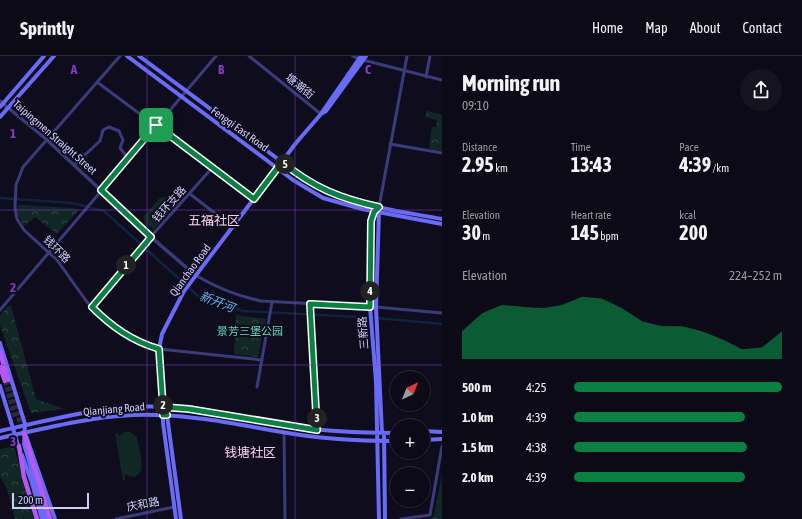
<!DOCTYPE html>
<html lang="en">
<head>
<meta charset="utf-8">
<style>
	body { margin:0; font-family:"Asap Condensed","Noto Sans SC",sans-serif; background:#14131f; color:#f1f3f6; height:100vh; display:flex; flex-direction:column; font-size:15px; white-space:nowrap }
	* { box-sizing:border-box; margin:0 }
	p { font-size:13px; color:#9a9aa1 }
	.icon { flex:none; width:22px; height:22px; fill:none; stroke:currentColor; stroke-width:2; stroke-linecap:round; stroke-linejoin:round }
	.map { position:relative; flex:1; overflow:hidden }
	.details { display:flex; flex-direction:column; background:#0b0a16; width:360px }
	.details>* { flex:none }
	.needle { width:26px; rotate:43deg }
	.fabs { position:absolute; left:390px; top:315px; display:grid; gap:8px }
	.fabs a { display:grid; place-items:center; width:40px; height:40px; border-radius:50%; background:#0b0a16; box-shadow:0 1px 3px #0004,0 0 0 1px #2b2b35; font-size:20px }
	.scale { position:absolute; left:12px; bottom:10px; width:77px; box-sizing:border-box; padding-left:4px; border:2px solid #d0ccfc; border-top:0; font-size:11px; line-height:14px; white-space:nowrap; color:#d0ccfc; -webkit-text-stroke:3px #0f0d1d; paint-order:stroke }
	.pin { position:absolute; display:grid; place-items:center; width:34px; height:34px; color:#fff; margin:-17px; border-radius:8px; box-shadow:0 2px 6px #0006 }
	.km { position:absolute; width:20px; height:20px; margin:-10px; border-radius:50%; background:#222; color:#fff; font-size:11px; line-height:20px; text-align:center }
	.round { display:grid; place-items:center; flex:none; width:42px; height:42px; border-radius:21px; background:#14131f }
	.head { display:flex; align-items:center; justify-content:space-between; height:68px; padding:0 20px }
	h1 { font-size:22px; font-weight:700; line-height:30px }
	.stats { display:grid; grid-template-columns:repeat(3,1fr); gap:6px; height:68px; padding:4px 20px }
	.stats div { display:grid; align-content:center }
	.stats b { font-size:20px; font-weight:700 }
	.stats small { font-size:11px; font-weight:400 }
	.stats p { font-size:11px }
	.chart { height:112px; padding:8px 20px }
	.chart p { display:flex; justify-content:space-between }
	.chart svg { width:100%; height:72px; margin-top:4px; fill:#0b8043; opacity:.7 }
	ul { padding:0 20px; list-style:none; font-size:13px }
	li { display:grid; grid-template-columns:64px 48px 1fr; align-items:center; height:30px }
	li i { height:10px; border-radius:5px; background:#0b8043 }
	header { display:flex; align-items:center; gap:24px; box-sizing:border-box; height:56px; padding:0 20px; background:#0b0a16; border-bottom:1px solid #2b2b35 }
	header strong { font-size:19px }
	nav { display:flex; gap:22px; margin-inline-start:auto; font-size:14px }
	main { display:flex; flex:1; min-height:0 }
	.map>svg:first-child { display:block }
	.forest { fill:url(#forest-crowns) }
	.pitch { fill:#102725 }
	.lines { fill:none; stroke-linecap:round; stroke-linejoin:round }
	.canal { stroke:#0e2340; stroke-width:2.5 }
	.primary-tunnel { stroke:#2c2a3e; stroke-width:4.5; stroke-dasharray:4.5 2; stroke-linecap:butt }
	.minor { stroke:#3a3b7a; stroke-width:3 }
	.tertiary { stroke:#3a3b7a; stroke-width:3.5 }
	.secondary { stroke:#696bf7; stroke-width:4 }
	.primary { stroke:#b559f6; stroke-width:4.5 }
	.route-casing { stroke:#fff; stroke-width:8 }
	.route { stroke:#0b8043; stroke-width:5 }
	.grid { fill:none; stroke:#843cc5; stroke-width:1; stroke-opacity:0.55 }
	.labels { text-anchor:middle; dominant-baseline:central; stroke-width:4; stroke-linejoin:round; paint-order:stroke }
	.street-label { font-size:11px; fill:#d0ccfc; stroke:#0f0d1d }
	.park-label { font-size:11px; fill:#5dd7b4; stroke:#0f0d1d }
	.water-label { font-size:12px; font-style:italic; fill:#60b7f6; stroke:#0f0d1d }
	.quarter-label { font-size:13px; fill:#fcceed; stroke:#0f0d1d }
	.grid-label { font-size:13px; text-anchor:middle; font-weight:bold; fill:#843cc5; stroke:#0f0d1d; stroke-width:4; stroke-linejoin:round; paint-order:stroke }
</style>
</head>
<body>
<header>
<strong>Sprintly</strong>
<nav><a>Home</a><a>Map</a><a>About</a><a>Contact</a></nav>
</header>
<main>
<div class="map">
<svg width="442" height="463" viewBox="0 0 442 463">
	<defs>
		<pattern id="forest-crowns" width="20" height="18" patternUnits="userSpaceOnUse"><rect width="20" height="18" fill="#102725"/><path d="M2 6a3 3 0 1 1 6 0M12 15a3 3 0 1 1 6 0" fill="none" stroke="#324546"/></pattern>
	</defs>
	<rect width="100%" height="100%" fill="#0f0d1d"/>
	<!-- forest -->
	<path class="forest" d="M427 55 442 59V95L429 93 432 71H436L437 64 425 61Z
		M19 149 72 152 79 154 57 178 35 161 24 170 18 159 17 152Z
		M8 250H11L36 343 65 353 31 357 0 269V260Z
		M236 259 266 263 258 301 234 298Z
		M14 390 34 463H15L7 433 0 420V393Z
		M442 418V463H429L434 460Z"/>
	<!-- pitch -->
	<path class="pitch" d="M164 141 169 142 173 147 178 141 180 142 153 175 152 172 145 168 143 161 160 142Z
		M125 376H130L137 381C138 388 144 409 141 415 140 418 136 420 134 421L125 419V424L123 425 115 377H118L119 380Z"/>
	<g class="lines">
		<!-- canal -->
		<path class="canal" d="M0 142 72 147 104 155 198 240 243 255 377 262 442 268"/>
		<!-- primary-tunnel -->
		<path class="primary-tunnel" d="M8 324 24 381
			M5 325 15 362"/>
		<!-- minor -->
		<path class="minor" d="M120 0 23 111 16 129 15 152 17 163 24 174 57 204 87 246 108 267 139 287 159 293 262 304
			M249 0 321 58
			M363 4 442 24
			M426 21 430 0
			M97 26 254 143
			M390 88 442 97
			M74 109 100 85 103 74 109 71 119 75 123 84 120 92 128 102
			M190 138 233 171
			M379 151 407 0
			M195 219C217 232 237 240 261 245L376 251 442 257
			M310 248 317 374
			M92 251 139 194 212 112
			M0 254 216 0
			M257 331 272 246
			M284 376 285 463
			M116 463 174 451
			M401 463 430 459 442 390"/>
		<!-- tertiary -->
		<path class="tertiary" d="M353 0 359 3
			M0 45 46 83 151 181 195 219"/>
		<!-- secondary -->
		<path class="secondary" d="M127 0 293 124 323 142 362 153 442 168
			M139 0 282 106C289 111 296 119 304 123 345 150 395 154 442 163
			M0 51 44 0
			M321 58 326 55 366 0
			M0 61 54 0
			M375 155 371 165 370 251 376 325 379 463
			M379 155 376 251 382 377
			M0 287 25 368 24 388 46 463
			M0 330 19 392
			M163 351 167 359 181 463
			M0 375C54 363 109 348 165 351 214 354 263 367 312 373 341 376 368 377 397 377
			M423 375 442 376
			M384 377 385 463
			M26 380 55 463
			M0 382C52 371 102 357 156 359 199 360 240 369 282 376 320 383 359 385 397 385
			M423 384 442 383
			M22 399 32 427 42 463
			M176 463 163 367V351L159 308V293L162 278 184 235 296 87 321 58 361 0"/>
		<!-- primary -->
		<path class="primary" d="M0 296 8 324
			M0 311 5 325
			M24 377 50 463
			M19 390 24 421 37 463"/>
	</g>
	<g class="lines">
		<!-- route casing -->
		<g class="route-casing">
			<path id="route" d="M156 69 101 134 151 181 92 251C112 271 132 285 159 293L163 351 167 359H163V351L189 353 317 374 310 248 370 251 371 165 374 156 379 151C339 142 314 132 282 106L254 143 156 69"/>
		</g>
		<!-- route -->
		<use href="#route" class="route"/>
	</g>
	<!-- grid -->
	<path class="grid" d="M147 0V463M295 0V463M0 154H442M0 309H442"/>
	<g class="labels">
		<!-- street labels -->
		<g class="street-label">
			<text transform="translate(300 30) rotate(39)">塘潮街</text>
			<text transform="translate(240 73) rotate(36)">Fengqi East Road</text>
			<text transform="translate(55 81) rotate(41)">Taipingmen Straight Street</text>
			<text transform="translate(169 148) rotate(-48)">钱环支路</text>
			<text transform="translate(57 193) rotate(45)">钱环路</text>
			<text transform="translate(190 214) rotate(-54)">Qianchao Road</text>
			<text transform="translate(363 277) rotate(-94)">三新路</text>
			<text transform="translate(114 353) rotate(-5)">Qianjiang Road</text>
			<text transform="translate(143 448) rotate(-11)">庆和路</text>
		</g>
		<!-- park labels -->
		<g class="park-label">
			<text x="250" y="275">景芳三堡公园</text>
		</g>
		<!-- water labels -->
		<g class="water-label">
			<text transform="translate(217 246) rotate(21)">新开河</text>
		</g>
		<!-- quarter labels -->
		<g class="quarter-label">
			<text x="214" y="164">五福社区</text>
			<text x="250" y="396">钱塘社区</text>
		</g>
	</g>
	<g class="grid-label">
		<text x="74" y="18">A</text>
		<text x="221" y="18">B</text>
		<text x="368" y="18">C</text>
		<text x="13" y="82">1</text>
		<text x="13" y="236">2</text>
		<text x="13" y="390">3</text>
	</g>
</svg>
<div class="fabs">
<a><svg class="needle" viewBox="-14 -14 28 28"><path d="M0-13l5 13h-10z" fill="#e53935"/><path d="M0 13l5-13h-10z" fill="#9a9aa1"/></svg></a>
<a>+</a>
<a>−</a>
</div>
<div class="scale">200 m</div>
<div class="pin" style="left:156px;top:69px;background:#1e9e55"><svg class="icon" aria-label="arrive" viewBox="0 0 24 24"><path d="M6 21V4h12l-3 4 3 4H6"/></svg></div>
<b class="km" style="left:126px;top:209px">1</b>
<b class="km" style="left:163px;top:349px">2</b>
<b class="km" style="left:317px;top:362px">3</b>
<b class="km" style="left:370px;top:235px">4</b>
<b class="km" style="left:285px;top:108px">5</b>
</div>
<section class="details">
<div class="head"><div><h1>Morning run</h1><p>09:10</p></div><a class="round"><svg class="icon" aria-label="share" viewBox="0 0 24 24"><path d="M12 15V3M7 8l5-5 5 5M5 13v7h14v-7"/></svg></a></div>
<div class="stats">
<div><p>Distance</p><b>2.95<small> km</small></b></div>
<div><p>Time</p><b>13:43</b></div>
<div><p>Pace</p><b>4:39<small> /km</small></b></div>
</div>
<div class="stats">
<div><p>Elevation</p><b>30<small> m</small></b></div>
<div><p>Heart rate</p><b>145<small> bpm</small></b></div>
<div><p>kcal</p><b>200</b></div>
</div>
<div class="chart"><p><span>Elevation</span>224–252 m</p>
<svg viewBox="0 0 160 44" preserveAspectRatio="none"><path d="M0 44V27L10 16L20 11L30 12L40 13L50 11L60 6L70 7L80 13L90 21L100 24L110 24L120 27L130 32L140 38L150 37L160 27V44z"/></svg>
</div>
<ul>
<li><b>500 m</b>4:25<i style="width:100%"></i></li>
<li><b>1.0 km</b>4:39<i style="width:82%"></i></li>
<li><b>1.5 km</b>4:38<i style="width:83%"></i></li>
<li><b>2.0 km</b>4:39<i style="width:82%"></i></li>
</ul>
</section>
</main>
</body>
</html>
